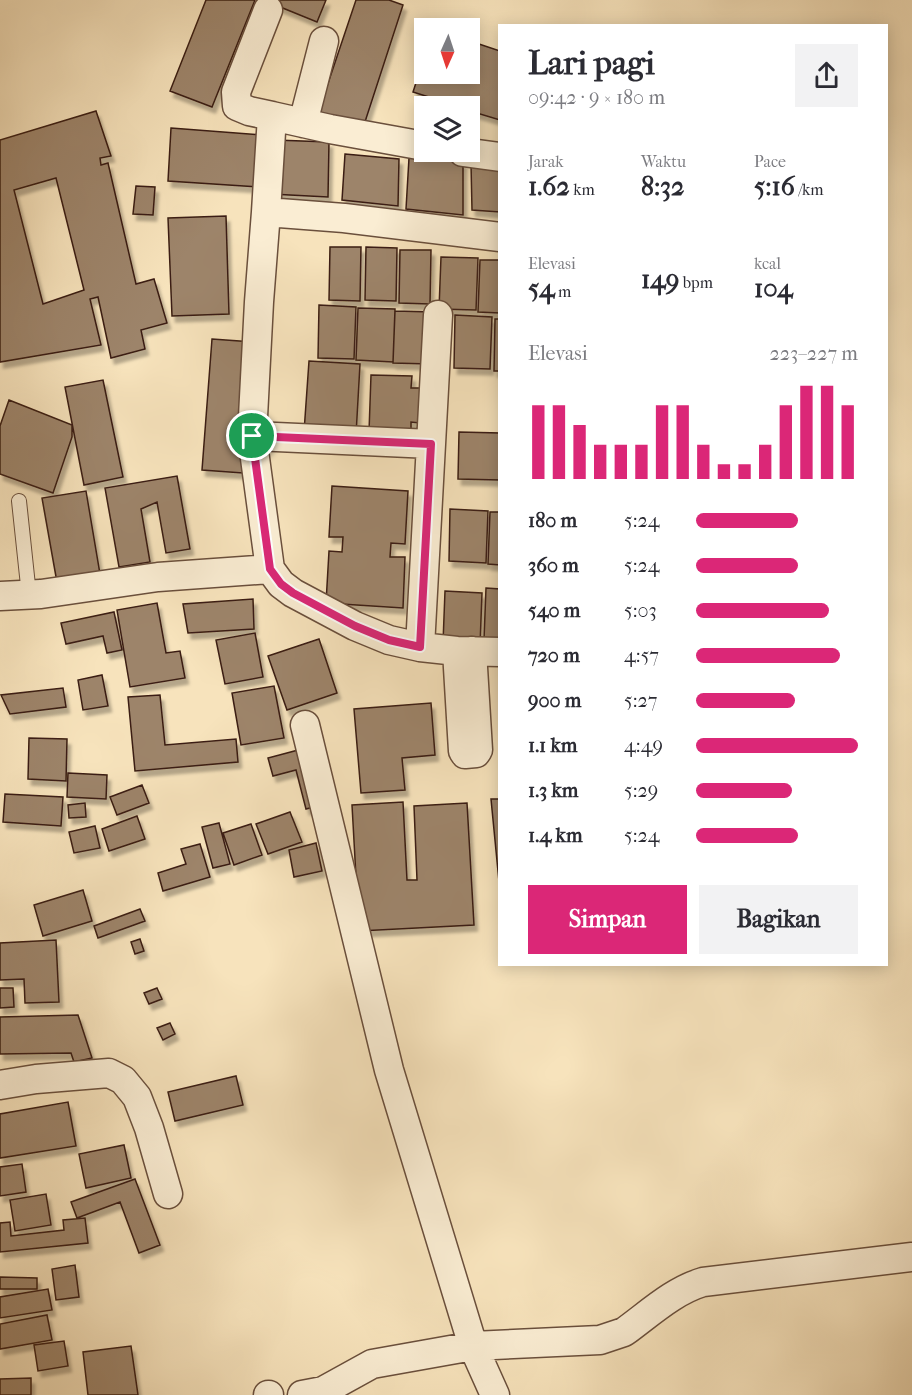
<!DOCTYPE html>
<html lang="id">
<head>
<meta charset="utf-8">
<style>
	body { margin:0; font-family:"IM FELL French Canon",serif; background:#f2f2f3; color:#2b2b33; height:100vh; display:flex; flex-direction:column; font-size:22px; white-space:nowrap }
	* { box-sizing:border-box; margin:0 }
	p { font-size:20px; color:#7c7c81 }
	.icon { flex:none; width:33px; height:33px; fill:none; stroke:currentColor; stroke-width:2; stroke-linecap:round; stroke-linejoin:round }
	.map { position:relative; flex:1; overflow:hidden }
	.details { position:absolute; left:498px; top:24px; width:390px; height:942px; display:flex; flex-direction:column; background:#fff; border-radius:0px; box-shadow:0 3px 15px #0003 }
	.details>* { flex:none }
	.needle { width:39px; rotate:183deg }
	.controls { position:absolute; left:414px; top:18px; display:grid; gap:12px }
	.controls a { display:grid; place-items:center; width:66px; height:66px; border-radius:0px; background:#fff; box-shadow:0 3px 15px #0003; font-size:30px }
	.pin { position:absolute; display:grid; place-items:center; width:51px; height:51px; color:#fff; margin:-26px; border:3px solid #fff; border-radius:50%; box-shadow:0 2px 6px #0007 }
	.round { display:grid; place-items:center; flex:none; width:63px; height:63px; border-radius:0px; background:#f2f2f3 }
	.summary { display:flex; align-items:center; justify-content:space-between; height:102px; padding:0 30px }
	h1 { font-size:33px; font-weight:700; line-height:45px }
	.stats { display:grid; grid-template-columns:repeat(3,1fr); gap:9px; height:102px; padding:6px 30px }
	.stats div { display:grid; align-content:center }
	.stats b { font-size:26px; font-weight:700 }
	.stats small { font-size:16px; font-weight:400 }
	.stats p { font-size:16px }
	.chart { height:168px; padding:12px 30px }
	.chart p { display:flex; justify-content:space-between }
	.chart svg { width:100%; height:108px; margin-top:6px; stroke:#db2777; stroke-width:6 }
	.cta { display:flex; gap:12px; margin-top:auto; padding:12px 30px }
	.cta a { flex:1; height:69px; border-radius:0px; background:#db2777; color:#fff; font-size:24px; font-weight:700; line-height:69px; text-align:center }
	.cta a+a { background:#f2f2f3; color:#2b2b33 }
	ul { padding:0 30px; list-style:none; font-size:20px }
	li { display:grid; grid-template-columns:96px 72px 1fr; align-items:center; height:45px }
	li i { height:15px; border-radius:8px; background:#db2777 }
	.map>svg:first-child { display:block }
	.building { fill:#9d846a; stroke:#3b1e12; stroke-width:1.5; fill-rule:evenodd; filter:url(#shadow) }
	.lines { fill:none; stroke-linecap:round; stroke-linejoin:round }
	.service-casing { stroke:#6a4f3c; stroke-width:16 }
	.minor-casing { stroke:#6a4f3c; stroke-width:31 }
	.service { stroke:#faedd3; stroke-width:14 }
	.minor { stroke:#faedd3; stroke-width:28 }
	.route-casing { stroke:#fff; stroke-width:12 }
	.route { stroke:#db2777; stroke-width:8 }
</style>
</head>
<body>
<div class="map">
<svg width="912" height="1395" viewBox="0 0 912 1395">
	<defs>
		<filter id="shadow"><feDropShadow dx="3.5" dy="6" stdDeviation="1.5" flood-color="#0004"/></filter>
	</defs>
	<rect width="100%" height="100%" fill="#f7e3bc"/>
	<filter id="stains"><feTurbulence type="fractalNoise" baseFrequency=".00333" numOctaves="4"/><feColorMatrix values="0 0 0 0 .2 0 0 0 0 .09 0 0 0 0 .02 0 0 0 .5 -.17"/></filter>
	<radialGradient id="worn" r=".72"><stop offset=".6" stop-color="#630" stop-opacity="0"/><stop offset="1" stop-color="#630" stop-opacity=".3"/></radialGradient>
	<!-- building -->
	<path class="building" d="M206 0H255L212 107 170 91Z
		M269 0H326L317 22 268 2Z
		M356 0H389L403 5 362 131 317 116Z
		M470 41 500 51V120L470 111V106H457L413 92 424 58V74H470Z
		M96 111 111 156 100 158 101 165 108 163 136 284 154 279 167 323 141 330 145 349 111 358 98 297 90 299 101 345 0 362V140ZM56 178 84 290 43 304 14 190Z
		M171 128 263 135 259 187 168 181Z
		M275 140 329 142 328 197 271 194Z
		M345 154 399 159 398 206 342 200Z
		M409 158 463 162V215L406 209Z
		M471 164 500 165V212L472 210Z
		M136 186 155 187 153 215 133 214Z
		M226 216 229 314 172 316 168 218Z
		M330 247H361L360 301 329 300Z
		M366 247 397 248 396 301 365 300Z
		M400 250H431L430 304 399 303Z
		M441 257 478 258 476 310 439 309Z
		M480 260H500V313L478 312Z
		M319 305 356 307 354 359 318 358Z
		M358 308 395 309 393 362 356 360Z
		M395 311 432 312 430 364 393 363Z
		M455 315 492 317 490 369 454 368Z
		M495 319H500V371H494Z
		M212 339 253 342 243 473 202 470Z
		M309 361 360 364 356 435 304 432Z
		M371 375 412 376 411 388H421L420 423 411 422V434L369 432Z
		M103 380 123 477 84 485 65 387Z
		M9 400 72 425V437L53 493 0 474V426Z
		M459 432 500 433V480L458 479Z
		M177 476 190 549 166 553 157 502 141 509 150 562 119 567 105 488Z
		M332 486 408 491 405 544 391 543 390 557H405L403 608 326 603 329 551 342 552 343 537H329Z
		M86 491 101 580 58 588 42 498Z
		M450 509 488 511 486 563 449 561Z
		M490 512H500V565L488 564Z
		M486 588 500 589V641L484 640Z
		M445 591 482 593 480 645 443 643Z
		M253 599 254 629 188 633 183 604Z
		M157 603 166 653 180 651 185 678 130 687 117 610Z
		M114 612 122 650 107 653 103 636 66 644 61 623Z
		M255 633 263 677 225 684 216 640Z
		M319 639 337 693 287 710 268 656Z
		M102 675 108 706 83 710 78 680Z
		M274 686 284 738 241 745 232 693Z
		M63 688 66 707 10 714 1 695Z
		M160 695 165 745 236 739 238 762 135 771 128 697Z
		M431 703 435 755 402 758 405 790 361 793 354 709Z
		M29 738 67 739 66 781 28 779Z
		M302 749 317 806 306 809 296 770 273 776 268 758Z
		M68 773 107 775 106 799 67 797Z
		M142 785 149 803 117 815 110 797Z
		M5 794 63 797 61 826 3 822Z
		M491 799H500V892Z
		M403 802 407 880H417L414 806 467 803 474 925 359 931 352 805Z
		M85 803 86 817 69 818 68 805Z
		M290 812 302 842 268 854 256 824Z
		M137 816 145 839 109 851 102 829Z
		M219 823 230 864 213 868 202 827Z
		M251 824 262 855 234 865 223 833Z
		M95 826 100 848 74 853 69 832Z
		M316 843 322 871 294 877 289 850Z
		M200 844 210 877 163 891 158 873 186 864 181 849Z
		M83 890 92 921 43 936 34 905Z
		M140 909 145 921 98 938 94 926Z
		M140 939 144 951 135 954 131 942Z
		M56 940 59 1002 25 1003 24 979 0 980V943Z
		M0 988H13L14 1007 0 1008Z
		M157 988 162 999 149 1004 144 993Z
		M78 1015 92 1058 74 1062 71 1053 0 1054V1017Z
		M170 1023 175 1034 163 1040 157 1028Z
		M236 1076 243 1105 175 1121 168 1092Z
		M68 1102 76 1146 0 1158V1114Z
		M124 1145 131 1178 86 1188 79 1154Z
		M22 1164 26 1192 0 1196V1167Z
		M135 1179 160 1245 139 1253 120 1202 77 1218 71 1202Z
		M46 1194 51 1225 15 1231 10 1200Z
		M85 1218 88 1243 0 1252V1223L10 1222 11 1236 64 1230 63 1220Z
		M75 1265 79 1297 56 1300 52 1269Z
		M0 1277 37 1278V1289H0Z
		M48 1289 52 1310 0 1318V1297Z
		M47 1315 52 1340 0 1349V1324Z
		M64 1341 68 1366 38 1371 34 1345Z
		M131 1346 138 1395H88L83 1352Z
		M31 1378V1395H0V1379Z"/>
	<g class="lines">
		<!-- service casing -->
		<g class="service-casing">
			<path id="service" d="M19 501 29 595"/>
		</g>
		<!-- minor casing -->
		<g class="minor-casing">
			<path id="minor" d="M268 10 236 92 237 106 249 111 272 116
				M303 123 324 41
				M424 146 330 129 272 116 266 212 259 302 252 436 270 569 281 584 293 593 355 626 389 640 420 647 457 651 500 652
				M463 152 500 157
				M266 212 344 218 500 237
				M252 436 431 444
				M0 596 41 594 158 577 270 569
				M420 647 438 315
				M457 651 463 751 465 754 476 753 478 750 472 651
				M305 725 389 1070 473 1346 495 1395
				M0 1085 36 1079 109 1073 123 1080 137 1097 149 1128 168 1194
				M268 1395H269
				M302 1395 323 1391 372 1364 473 1346 600 1340 624 1332C649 1314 673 1291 703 1282L912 1257"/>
		</g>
		<!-- service -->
		<use href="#service" class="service"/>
		<!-- minor -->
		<use href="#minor" class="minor"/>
	</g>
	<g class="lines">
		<!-- route casing -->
		<g class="route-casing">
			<path id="route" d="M252 436 431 444 420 647 389 640 355 626 293 593 281 584 270 569Z"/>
		</g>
		<!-- route -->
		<use href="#route" class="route"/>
	</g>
	<rect width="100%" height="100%" filter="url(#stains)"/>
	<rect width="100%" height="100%" fill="url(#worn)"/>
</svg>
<div class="controls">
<a><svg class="needle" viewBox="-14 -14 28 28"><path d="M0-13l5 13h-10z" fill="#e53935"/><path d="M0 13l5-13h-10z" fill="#7c7c81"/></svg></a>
<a><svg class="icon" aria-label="layers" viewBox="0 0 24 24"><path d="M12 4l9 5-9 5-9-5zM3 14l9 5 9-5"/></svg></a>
</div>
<div class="pin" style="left:252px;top:436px;background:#1e9e55"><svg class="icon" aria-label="arrive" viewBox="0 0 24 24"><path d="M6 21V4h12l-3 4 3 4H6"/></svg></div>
<section class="details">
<div class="summary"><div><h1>Lari pagi</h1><p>09:42 · 9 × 180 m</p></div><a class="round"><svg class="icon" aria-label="share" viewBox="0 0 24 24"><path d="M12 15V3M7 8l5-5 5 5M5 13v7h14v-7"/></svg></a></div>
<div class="stats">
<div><p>Jarak</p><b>1.62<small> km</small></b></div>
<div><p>Waktu</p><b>8:32</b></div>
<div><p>Pace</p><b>5:16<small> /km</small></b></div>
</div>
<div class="stats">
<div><p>Elevasi</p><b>54<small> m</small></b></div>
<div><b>149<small> bpm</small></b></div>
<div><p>kcal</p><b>104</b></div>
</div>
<div class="chart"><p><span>Elevasi</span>223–227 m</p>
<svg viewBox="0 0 160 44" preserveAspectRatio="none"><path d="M5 44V14M15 44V14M25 44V22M35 44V30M45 44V30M55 44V30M65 44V14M75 44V14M85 44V30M95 44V38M105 44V38M115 44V30M125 44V14M135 44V6M145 44V6M155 44V14"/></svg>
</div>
<ul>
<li><b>180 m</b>5:24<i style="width:63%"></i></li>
<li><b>360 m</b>5:24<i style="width:63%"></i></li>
<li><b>540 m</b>5:03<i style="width:82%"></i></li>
<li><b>720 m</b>4:57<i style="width:89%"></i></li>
<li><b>900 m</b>5:27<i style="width:61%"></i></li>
<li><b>1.1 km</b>4:49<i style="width:100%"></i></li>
<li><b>1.3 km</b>5:29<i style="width:59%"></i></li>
<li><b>1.4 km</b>5:24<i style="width:63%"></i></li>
</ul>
<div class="cta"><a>Simpan</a><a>Bagikan</a></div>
</section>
</div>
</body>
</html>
